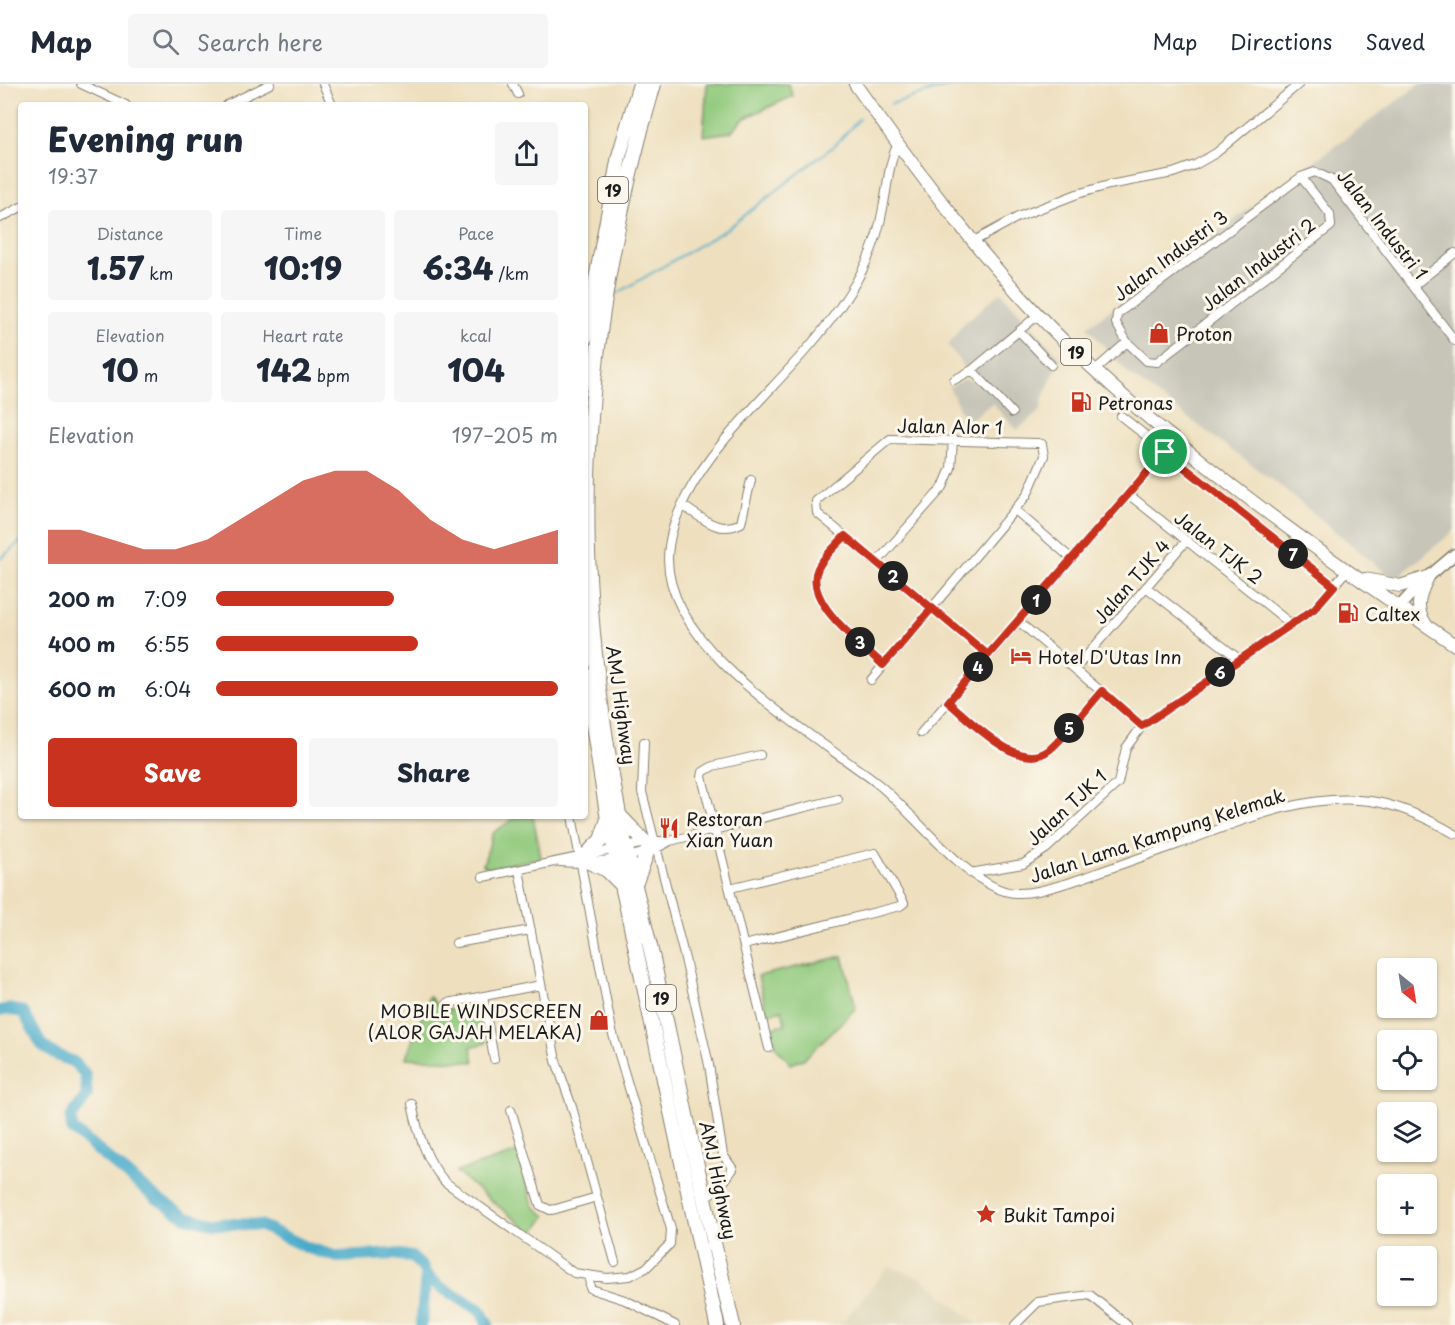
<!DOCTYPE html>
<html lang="en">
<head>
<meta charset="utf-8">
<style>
	body { margin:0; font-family:"Playpen Sans",sans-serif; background:#f6f6f7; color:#1f2937; height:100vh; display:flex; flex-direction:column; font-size:22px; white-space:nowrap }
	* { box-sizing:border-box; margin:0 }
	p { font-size:20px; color:#747a83 }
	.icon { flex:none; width:33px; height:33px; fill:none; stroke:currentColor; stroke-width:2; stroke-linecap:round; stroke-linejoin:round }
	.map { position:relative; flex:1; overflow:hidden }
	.details { position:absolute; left:18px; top:18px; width:570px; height:717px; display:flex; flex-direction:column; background:#fff; border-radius:6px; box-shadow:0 2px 4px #0004 }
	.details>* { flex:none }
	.needle { width:39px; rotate:150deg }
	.fabs { position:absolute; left:1377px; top:874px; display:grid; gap:12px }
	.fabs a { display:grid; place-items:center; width:60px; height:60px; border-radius:6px; background:#fff; box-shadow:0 2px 4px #0004; font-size:30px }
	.pin { position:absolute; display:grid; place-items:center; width:51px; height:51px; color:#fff; margin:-26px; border:3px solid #fff; border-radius:50%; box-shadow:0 2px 6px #0007 }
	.km { position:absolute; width:30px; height:30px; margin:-15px; border-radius:50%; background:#222; color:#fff; font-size:16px; line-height:30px; text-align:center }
	.round { display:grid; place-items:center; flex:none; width:63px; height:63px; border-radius:6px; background:#f6f6f7 }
	.headline { display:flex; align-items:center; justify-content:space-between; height:102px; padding:0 30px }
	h1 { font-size:33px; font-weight:800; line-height:45px }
	.stats { display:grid; grid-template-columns:repeat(3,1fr); gap:9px; height:102px; padding:6px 30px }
	.stats div { display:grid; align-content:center; border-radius:6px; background:#f6f6f7; text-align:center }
	.stats b { font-size:30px; font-weight:800 }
	.stats small { font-size:16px; font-weight:400 }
	.stats p { font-size:16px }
	.chart { height:168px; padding:12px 30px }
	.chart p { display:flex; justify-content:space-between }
	.chart svg { width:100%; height:108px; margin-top:6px; fill:#c8321e; opacity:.7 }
	.action { display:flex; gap:12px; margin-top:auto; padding:12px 30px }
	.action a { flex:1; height:69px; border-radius:6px; background:#c8321e; color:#fff; font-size:24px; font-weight:800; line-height:69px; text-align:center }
	.action a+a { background:#f6f6f7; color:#1f2937 }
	ul { padding:0 30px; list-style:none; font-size:20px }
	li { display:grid; grid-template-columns:96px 72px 1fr; align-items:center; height:45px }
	li i { height:15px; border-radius:8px; background:#c8321e }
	header { display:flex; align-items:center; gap:36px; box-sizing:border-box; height:84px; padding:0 30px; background:#fff; border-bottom:2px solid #e0e1e3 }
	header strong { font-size:28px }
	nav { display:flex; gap:33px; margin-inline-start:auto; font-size:21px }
	.search { width:420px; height:54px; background:#f6f6f7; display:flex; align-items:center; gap:15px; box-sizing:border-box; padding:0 21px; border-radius:6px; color:#747a83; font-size:22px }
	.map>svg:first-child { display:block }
	.built { fill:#dcd3b4 }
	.industrial { fill:#c6c5b8 }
	.green { fill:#90c97c; stroke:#56724c; stroke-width:1.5 }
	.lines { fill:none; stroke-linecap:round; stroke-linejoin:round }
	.stream { stroke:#4aaac9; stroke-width:2 }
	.river { stroke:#4aaac9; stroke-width:12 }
	.street-casing { stroke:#857e6e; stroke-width:10 }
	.secondary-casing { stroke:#857e6e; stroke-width:13 }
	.primary-casing { stroke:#857e6e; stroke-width:14 }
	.highway-casing { stroke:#857e6e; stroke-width:16 }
	.street { stroke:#fff; stroke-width:8 }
	.secondary { stroke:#fff; stroke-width:10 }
	.primary { stroke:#fff; stroke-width:12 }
	.highway { stroke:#fff; stroke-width:14 }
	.route-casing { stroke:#fff; stroke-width:12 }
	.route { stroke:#c8321e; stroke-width:8 }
	.labels { text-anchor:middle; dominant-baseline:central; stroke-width:6; stroke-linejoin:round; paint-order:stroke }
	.shield { fill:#fbf7ec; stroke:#5f5e5a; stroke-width:1.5 }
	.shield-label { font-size:16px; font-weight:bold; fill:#1c1c1c }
	.street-label { font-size:18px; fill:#1c1c1c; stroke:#fbf7ec }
	.poi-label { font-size:18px; fill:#1c1c1c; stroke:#fbf7ec; text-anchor:start }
</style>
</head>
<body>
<header>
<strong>Map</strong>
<div class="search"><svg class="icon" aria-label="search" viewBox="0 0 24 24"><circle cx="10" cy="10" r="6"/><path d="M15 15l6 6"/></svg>Search here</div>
<nav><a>Map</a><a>Directions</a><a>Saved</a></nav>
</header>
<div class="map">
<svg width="1455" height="1241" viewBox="0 0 1455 1241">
	<rect width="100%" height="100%" fill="#fbf7ec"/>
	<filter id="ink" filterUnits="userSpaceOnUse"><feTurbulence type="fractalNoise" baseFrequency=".0167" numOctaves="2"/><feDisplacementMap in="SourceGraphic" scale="12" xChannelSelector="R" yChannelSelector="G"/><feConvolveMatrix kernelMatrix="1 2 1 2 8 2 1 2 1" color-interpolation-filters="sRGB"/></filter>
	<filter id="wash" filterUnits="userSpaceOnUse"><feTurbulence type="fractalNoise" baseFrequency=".008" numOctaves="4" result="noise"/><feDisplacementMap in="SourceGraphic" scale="24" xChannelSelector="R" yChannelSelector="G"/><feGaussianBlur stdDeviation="1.35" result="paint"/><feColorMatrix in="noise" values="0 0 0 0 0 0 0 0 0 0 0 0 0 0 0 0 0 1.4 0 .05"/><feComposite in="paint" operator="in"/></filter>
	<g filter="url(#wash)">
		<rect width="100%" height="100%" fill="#eee0bf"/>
		<!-- built -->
		<path class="built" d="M889 1182 922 1194 978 1241H840Z"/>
		<!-- industrial -->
		<path class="industrial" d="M1420 0H1455V446L1399 492 1387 490 1280 402 1129 290 1087 243Z
			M1001 208 1061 275 1043 313 1041 326 1017 346 992 319 966 339 949 303 964 295 973 297 979 303 948 262 962 241Z"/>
		<!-- green -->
		<path class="green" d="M707 0H788L793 12 745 34 731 48 703 52Z
			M518 732H533L541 774 488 784 483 781 493 749Z
			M843 872 856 924 805 974 791 980 777 964 770 944 785 940 782 926 767 930 758 892Z
			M429 912 437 921 449 926 472 919 479 923 486 959 471 963 474 978 406 974Z
			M518 1068 533 1121 546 1132 533 1150 456 1088Z"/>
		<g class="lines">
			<!-- stream -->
			<path class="stream" d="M891 20 956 0
				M611 213 727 145 835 61 859 35
				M0 475 21 457"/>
			<!-- river -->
			<path class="river" d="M0 927 8 925 23 928 42 961 54 970 74 978 85 990 87 1011 71 1034 72 1045 156 1114 186 1133 211 1139 260 1141 308 1164 338 1173 394 1170 412 1173 423 1184 426 1192 421 1241
				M426 1191 440 1203 480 1226 488 1241"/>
		</g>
	</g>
	<g filter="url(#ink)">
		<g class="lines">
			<!-- street casing -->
			<g class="street-casing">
				<path id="street" d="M81 0 126 21
					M323 0 332 21
					M513 0 518 10
					M227 21 270 0
					M898 59C888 80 888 102 883 124 878 155 865 185 848 211 813 266 764 308 723 358 697 389 669 433 668 474 667 567 814 650 878 700 914 729 971 806 1015 809 1034 810 1053 803 1071 798 1107 785 1143 773 1179 760 1239 738 1305 708 1370 717 1400 721 1429 735 1455 750
					M0 134 21 123
					M974 157 1018 133 1077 110 1109 101 1173 89 1195 81 1216 69 1299 0
					M1413 202 1455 169
					M1019 247 1051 281
					M1127 258 1147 277 1157 278 1331 142 1330 130 1301 93
					M972 286 1012 329
					M1095 286 1127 258 1116 239 1117 230 1301 93 1315 88 1332 96 1455 257
					M954 296 972 286 1038 231
					M1121 332 1334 502
					M1128 410 1291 540
					M683 422C703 434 718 451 741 439L751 396
					M1015 426 1072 475
					M845 452C836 462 824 472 818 484 802 518 861 559 883 581
					M877 478 943 403 951 384 953 356
					M1146 503 1239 575
					M1018 537 1142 642
					M1075 585 1186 457
					M871 596 1027 411 1044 372 1042 360 1038 359 890 355 816 417 817 429C874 476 931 524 988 571
					M948 618C969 635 1019 690 1049 666 1068 650 1085 626 1102 607
					M921 649 1176 355
					M644 658 642 708 685 875 709 981 723 1071 733 1085 720 1103 704 1114
					M760 671 713 682 703 688 702 693 769 964
					M560 778C589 781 646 773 670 757L838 715
					M519 786 556 977 572 1023 615 1178
					M970 789 1023 780 1046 765 1118 699 1126 664 1142 642 1314 525 1347 486
					M483 793 655 757H670
					M730 804 875 769 904 819 900 822 744 861
					M456 859 531 846
					M483 912 494 975
					M448 919 541 901
					M412 1020C418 1049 425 1075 445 1098L574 1189 607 1194 630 1192 646 1184 670 1160 671 1145 612 947 572 732
					M511 1026 540 1121 550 1126 556 1125 597 1113
					M589 1192 590 1204 594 1206 625 1216 675 1241
					M1015 1241 1038 1218 1090 1211 1127 1241"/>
			</g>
			<!-- secondary casing -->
			<g class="secondary-casing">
				<path id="secondary" d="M1399 523 1421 499 1455 470"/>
			</g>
			<!-- primary casing -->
			<g class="primary-casing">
				<path id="primary" d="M855 0C920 92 989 185 1071 264 1187 375 1322 471 1455 561
					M1365 495 1400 502 1428 493
					M1425 539C1414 523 1420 509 1428 493"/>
			</g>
			<!-- highway casing -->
			<g class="highway-casing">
				<path id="highway" d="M654 0C609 152 583 310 588 469 591 561 604 655 622 746 631 789 643 832 653 875 679 997 704 1120 733 1241
					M585 254 619 72 640 0
					M585 591 608 736 717 1241
					M621 733 646 759
					M586 771 601 756 607 738
					M587 777 607 786 621 800
					M636 798 648 766"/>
			</g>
			<!-- street -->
			<use href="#street" class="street"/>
			<!-- secondary -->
			<use href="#secondary" class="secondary"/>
			<!-- primary -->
			<use href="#primary" class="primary"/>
			<!-- highway -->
			<use href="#highway" class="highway"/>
		</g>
	</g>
	<g class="lines" filter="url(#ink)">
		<!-- route casing -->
		<g class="route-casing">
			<path id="route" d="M1165 368 988 571 845 452C836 462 824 472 818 484 802 518 861 559 883 581L932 524 988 571 948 618C969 635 1019 690 1049 666 1068 650 1085 626 1102 607L1142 642 1314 525 1334 502 1165 368"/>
		</g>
		<!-- route -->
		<use href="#route" class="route"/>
	</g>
	<!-- icons -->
	<defs>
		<g id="shop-bare" transform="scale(1.62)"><path d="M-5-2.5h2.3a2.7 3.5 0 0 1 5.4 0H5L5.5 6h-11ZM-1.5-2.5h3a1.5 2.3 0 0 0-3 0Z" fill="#c8321e" stroke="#fbf7ec" stroke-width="2.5" paint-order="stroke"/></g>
		<g id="fuel-bare" transform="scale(1.62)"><path d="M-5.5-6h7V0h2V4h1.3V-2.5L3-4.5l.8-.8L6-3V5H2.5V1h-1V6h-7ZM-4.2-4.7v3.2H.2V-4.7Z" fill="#c8321e" stroke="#fbf7ec" stroke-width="2.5" paint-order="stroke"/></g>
		<g id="hotel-bare" transform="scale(1.62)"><path d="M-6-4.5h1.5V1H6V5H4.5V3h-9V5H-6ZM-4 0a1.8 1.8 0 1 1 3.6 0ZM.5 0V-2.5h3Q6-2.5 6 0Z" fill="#c8321e" stroke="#fbf7ec" stroke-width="2.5" paint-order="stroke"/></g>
		<g id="restaurant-bare" transform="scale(1.62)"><path d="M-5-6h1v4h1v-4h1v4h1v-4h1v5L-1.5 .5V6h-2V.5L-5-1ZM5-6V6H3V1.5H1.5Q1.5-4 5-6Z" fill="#c8321e" stroke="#fbf7ec" stroke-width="2.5" paint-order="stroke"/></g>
		<g id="sight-bare" transform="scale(1.62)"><path d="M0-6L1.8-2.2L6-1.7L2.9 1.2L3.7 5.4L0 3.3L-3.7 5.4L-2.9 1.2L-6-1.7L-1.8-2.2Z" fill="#c8321e" stroke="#fbf7ec" stroke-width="2.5" paint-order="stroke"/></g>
	</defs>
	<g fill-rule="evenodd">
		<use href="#shop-bare" x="1159" y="249"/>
		<use href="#fuel-bare" x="1081" y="318"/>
		<use href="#fuel-bare" x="1348" y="529"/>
		<use href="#hotel-bare" x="1021" y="572"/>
		<use href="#restaurant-bare" x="669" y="744"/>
		<use href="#shop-bare" x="599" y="936"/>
		<use href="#sight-bare" x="986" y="1130"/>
	</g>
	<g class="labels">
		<!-- shield labels -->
		<g class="shield">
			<rect x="598" y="93" width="30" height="26" rx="4.5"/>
			<rect x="1061" y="255" width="30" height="26" rx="4.5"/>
			<rect x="646" y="901" width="30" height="26" rx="4.5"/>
		</g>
		<g class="shield-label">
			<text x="613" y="106">19</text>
			<text x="1076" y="268">19</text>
			<text x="661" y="914">19</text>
		</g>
		<!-- street labels -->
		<g class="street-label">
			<text transform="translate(1383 140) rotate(52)">Jalan Industri 1</text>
			<text transform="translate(1170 171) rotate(-37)">Jalan Industri 3</text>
			<text transform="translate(1258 180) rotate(-38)">Jalan Industri 2</text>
			<text transform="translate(950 342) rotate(1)">Jalan Alor 1</text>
			<text transform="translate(1219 463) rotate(38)">Jalan TJK 2</text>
			<text transform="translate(1131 497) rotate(-49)">Jalan TJK 4</text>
			<text transform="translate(622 621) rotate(82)">AMJ Highway</text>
			<text transform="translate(1066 723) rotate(-43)">Jalan TJK 1</text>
			<text transform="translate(1157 751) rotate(-18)">Jalan Lama Kampung Kelemak</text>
			<text transform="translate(719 1096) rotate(78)">AMJ Highway</text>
		</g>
		<!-- poi labels -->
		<g class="poi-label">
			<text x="1176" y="249">Proton</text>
			<text x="1098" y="318">Petronas</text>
			<text x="1365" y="529">Caltex</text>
			<text x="1038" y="572">Hotel D'Utas Inn</text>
			<text x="686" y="734">Restoran<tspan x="686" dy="21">Xian Yuan</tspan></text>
			<text x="582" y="926" text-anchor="end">MOBILE WINDSCREEN<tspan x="582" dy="21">(ALOR GAJAH MELAKA)</tspan></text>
			<text x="1003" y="1130">Bukit Tampoi</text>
		</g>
	</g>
</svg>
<div class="fabs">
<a><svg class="needle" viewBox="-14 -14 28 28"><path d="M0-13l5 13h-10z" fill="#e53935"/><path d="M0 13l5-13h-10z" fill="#747a83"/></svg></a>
<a><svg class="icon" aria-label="locate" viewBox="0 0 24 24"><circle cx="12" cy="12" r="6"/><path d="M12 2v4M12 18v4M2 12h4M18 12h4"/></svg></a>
<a><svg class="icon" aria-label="layers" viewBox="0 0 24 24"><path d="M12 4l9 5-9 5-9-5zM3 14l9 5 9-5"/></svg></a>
<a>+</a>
<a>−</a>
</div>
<div class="pin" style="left:1165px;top:368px;background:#1e9e55"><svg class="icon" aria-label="arrive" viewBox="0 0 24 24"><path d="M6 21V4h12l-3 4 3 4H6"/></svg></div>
<b class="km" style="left:1036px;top:516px">1</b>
<b class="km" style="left:893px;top:492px">2</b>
<b class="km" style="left:860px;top:558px">3</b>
<b class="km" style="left:978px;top:583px">4</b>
<b class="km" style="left:1069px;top:644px">5</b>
<b class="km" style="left:1220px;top:588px">6</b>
<b class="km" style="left:1293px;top:470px">7</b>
<section class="details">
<div class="headline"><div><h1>Evening run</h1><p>19:37</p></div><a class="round"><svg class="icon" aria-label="share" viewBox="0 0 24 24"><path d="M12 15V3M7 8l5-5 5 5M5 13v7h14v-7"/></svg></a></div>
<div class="stats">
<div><p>Distance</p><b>1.57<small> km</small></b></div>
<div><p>Time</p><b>10:19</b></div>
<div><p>Pace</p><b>6:34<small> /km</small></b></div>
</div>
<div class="stats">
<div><p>Elevation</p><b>10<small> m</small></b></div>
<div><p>Heart rate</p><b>142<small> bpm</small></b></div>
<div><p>kcal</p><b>104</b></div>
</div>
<div class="chart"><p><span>Elevation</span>197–205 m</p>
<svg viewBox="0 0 160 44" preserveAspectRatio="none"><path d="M0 44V30L10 30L20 34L30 38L40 38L50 34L60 26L70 18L80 10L90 6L100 6L110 14L120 26L130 34L140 38L150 34L160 30V44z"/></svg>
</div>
<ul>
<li><b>200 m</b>7:09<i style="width:52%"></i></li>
<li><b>400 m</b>6:55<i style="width:59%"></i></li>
<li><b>600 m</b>6:04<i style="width:100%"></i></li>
</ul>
<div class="action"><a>Save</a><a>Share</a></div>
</section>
</div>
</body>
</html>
